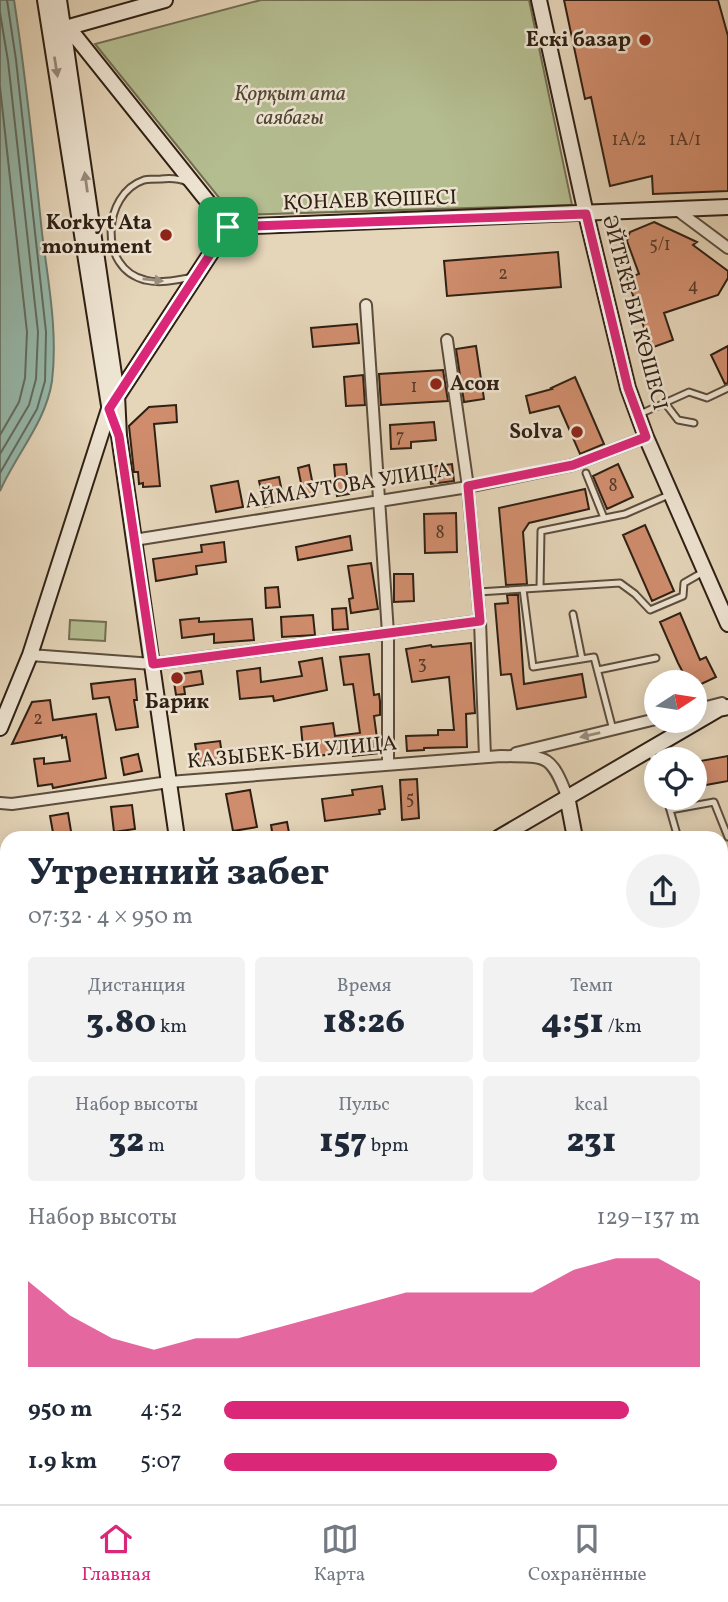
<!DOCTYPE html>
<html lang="ru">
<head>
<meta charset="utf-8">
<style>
	body { margin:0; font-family:Vollkorn,serif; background:#f2f2f3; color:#1f2937; height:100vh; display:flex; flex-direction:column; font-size:26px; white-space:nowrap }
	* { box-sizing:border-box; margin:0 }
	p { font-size:23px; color:#747a83 }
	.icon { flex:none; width:38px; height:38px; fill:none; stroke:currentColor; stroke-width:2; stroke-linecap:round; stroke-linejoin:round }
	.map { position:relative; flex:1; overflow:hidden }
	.details { position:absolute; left:0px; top:831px; width:728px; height:674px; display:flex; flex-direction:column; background:#fff; border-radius:21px 21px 0 0; box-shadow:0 4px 18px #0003 }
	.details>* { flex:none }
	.needle { width:46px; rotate:78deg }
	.tools { position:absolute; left:644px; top:670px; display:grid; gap:14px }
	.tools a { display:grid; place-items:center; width:63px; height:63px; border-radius:50%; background:#fff; box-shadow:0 4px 18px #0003; font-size:35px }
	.pin { position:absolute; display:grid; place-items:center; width:60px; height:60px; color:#fff; margin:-30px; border-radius:14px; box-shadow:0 4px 10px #0006 }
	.round { display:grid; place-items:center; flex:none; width:74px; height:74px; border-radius:37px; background:#f2f2f3 }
	.overview { display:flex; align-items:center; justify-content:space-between; height:119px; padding:0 28px }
	h1 { font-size:38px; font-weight:800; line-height:52px }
	.stats { display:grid; grid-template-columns:repeat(3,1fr); gap:10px; height:119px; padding:7px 28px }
	.stats div { display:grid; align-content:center; border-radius:7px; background:#f2f2f3; text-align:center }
	.stats b { font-size:35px; font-weight:800 }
	.stats small { font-size:19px; font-weight:400 }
	.stats p { font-size:19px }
	.chart { height:196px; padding:14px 28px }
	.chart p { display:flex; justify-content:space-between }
	.chart svg { width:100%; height:126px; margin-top:7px; fill:#db2777; opacity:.7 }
	ul { padding:0 28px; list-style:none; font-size:23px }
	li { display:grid; grid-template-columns:112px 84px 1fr; align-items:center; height:52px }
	li i { height:18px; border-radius:9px; background:#db2777 }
	.menu { display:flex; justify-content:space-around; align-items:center; height:98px; border-top:2px solid #e0e1e3; background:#fff; font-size:19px; color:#747a83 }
	.menu a { display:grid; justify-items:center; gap:4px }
	.menu .active { color:#db2777 }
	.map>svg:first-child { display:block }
	.green { fill:#b4bd90; stroke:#726e52; stroke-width:2 }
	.water { fill:#96b9ab; stroke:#6d7c6f; stroke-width:2 }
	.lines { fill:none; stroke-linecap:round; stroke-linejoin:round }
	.shore { stroke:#626c60; stroke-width:2 }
	.building { fill:#d08d6d; stroke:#2f2014; stroke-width:2 }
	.lane-casing { stroke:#5c4d3d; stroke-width:9 }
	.street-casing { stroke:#5c4d3d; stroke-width:14 }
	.secondary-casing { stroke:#2f2014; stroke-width:18 }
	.lane { stroke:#eee4d2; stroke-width:5 }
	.street { stroke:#eee4d2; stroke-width:10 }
	.secondary { stroke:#eee4d2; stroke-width:14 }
	.oneway { fill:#988c7c }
	.route-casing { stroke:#fff; stroke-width:14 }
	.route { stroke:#db2777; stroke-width:9 }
	.poi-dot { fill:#8f2418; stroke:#eee4d2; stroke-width:2.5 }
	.labels { text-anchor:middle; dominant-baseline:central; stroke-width:5; stroke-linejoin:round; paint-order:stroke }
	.number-label { font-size:18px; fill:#573b2a }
	.poi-label { font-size:21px; font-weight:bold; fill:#2f2014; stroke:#eee4d2; text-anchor:end }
	.park-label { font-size:21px; font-style:italic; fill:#504733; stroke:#eee4d2 }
	.street-label { font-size:21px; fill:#2f2014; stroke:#eee4d2 }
</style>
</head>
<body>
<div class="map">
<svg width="728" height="1504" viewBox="0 0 728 1504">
	<rect width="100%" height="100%" fill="#e5d5b9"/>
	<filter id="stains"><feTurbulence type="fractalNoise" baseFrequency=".00286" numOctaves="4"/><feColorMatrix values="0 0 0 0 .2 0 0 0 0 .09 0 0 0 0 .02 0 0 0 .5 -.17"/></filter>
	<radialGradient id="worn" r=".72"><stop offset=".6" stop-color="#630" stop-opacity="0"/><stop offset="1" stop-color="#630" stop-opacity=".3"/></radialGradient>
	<!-- green -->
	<path class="green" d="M261 0H529L572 205 233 215 95 44Z
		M70 620 106 622 105 641 69 639Z"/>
	<!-- water -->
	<path class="water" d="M0 0H14C26 77 34 155 42 233 48 281 58 332 52 381 46 422 16 454 0 491Z"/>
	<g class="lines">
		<!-- shore -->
		<path class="shore" d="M0 13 8 61 38 332 36 379 29 405 0 454
			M0 87 27 332 25 378 19 402 0 435
			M0 473 37 409 45 381 46 332 16 60 7 0"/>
	</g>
	<!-- building -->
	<path class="building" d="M564 0H718L728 36V191L653 194 652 176 610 186 591 97 585 99Z
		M654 222 697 242 693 245 728 271V278L718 295 664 313 673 340 651 348 627 278 639 274 627 241 630 232Z
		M558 252 561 287 447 296 444 261Z
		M357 324 359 343 313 347 311 328Z
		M476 346 484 399 464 402 456 349Z
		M728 346V383L725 384 711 355Z
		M443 370 448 401 381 405 379 374Z
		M363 375 365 405 346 406 344 377Z
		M575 377 604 444 580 454 559 406 530 413 526 396 552 389 551 388Z
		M176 405 177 422 154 424 160 486 143 487V483L139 484 138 472H134L129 426 149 407Z
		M434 422 436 440 411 442V448L391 449 390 425Z
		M346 464 349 494 337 496 334 465Z
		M452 464 454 481 431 484 429 467Z
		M618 464 633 497 607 509 593 476Z
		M309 465 315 496 304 498 298 468Z
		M279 477 284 502 265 507 259 481Z
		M238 481 243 507 216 512 211 486Z
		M585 489 589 509 529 523 523 532 527 584 506 585 499 508Z
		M456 513 457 552 425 553 424 514Z
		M645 525 674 591 652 601 623 535Z
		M350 536 352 550 298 560 296 547Z
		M224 542 226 562 196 566 197 574 156 581 153 559 202 552 201 545Z
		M371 563 378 609 351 613 349 599 353 598 348 566Z
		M394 574H413L414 601 394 602Z
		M278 587 280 607 266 608 265 588Z
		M507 595H518L524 684 582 674 586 697 517 709 511 674 501 675 495 604 508 603Z
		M346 608 348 629 333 630 332 609Z
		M680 613 700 660 706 657 716 677 695 687V682H688L678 663 660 622Z
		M313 615 315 635 282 637 281 617Z
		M199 618V622L252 619 254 640 214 643V634L182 638 180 620Z
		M471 643 475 713 466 714 467 747 424 748V750L407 751 406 736 438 735V730H454L449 677 412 682 406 649 431 645 432 647Z
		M369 654 374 695 379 694 380 701V715L374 716 379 753 353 756V751L304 758 301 727 333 723 335 736 360 733 353 684 344 685 340 657Z
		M322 658 327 690 274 701 273 696 240 699 237 671 260 668 261 682 302 676 299 662Z
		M201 671 203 684 184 687 185 694 176 695 173 675Z
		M135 679 137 700H134L138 727 116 730 109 697 93 699 91 684Z
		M50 700 53 720 96 714 106 778 53 788 52 784 38 786 34 759 44 758V764L70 761 66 737 62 738V735L12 744 32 702Z
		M220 741 223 762 199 766 195 744Z
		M138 754 142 771 124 775 121 758Z
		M728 756V781L695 787V762Z
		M417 779 419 818 402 820 400 780Z
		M382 786 385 809 379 810 380 814 325 821 322 799 353 795 352 790Z
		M250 790 257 827 233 831 226 794Z
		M132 805 135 829 114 832 111 807Z
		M68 813 72 837 54 838 50 816Z
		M287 822 290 838H273L271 825Z"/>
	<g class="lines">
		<!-- lane casing -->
		<g class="lane-casing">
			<path id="lane" d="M187 182C178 178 170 178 161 179 156 179 149 179 144 180 102 194 98 269 145 280 160 284 177 280 193 277
				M665 403 678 420 694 423
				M640 414 689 392 707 398 728 388
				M586 473 604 518
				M540 588 541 531 625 514 671 494
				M523 589 533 667 594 657 613 730
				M478 592 620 583 635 594 650 610 683 596 684 583 705 571
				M573 614 582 659
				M598 670 656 658
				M651 751 656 768
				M666 798 670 810 714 802 728 837
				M670 810 678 838
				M721 887 728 886
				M721 944H723L728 956
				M0 1128 7 1127
				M721 1128 728 1127
				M493 1498 502 1504
				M583 1498 584 1504
				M655 1500 656 1504"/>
		</g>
		<!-- street casing -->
		<g class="street-casing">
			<path id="street" d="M677 210 728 248
				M366 305 388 633V764
				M447 340 468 487 480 621 485 757
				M134 540 468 487 573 465 646 437
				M30 655 153 664 480 621
				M695 710 722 703
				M516 753 656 719
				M0 803 12 804 169 782 501 756C546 757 550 752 567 796
				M0 1186 7 1185
				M0 1477 7 1476"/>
		</g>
		<!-- secondary casing -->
		<g class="secondary-casing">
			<path id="secondary" d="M45 0 110 412
				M59 0 117 395 119 436 177 838
				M539 0 586 214 628 388 646 437 728 624
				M68 27 228 227 728 207
				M62 29 165 0
				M0 728 30 655 109 409 228 227
				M567 796 575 838
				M498 838 719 709 728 707
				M0 944 7 943
				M272 1498V1504
				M688 1498 689 1504"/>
		</g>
		<!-- lane -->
		<use href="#lane" class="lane"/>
		<!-- street -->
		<use href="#street" class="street"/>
		<!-- secondary -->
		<use href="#secondary" class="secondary"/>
	</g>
	<!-- one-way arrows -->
	<defs><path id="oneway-solid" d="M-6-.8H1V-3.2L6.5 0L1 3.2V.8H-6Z" transform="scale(1.75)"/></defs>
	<g class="oneway">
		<use href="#oneway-solid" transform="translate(56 67) rotate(81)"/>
		<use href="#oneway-solid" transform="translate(86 182) rotate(-98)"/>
		<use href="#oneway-solid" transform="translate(153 280) rotate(6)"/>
		<use href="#oneway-solid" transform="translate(590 735) rotate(167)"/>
	</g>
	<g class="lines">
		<!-- route casing -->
		<g class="route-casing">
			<path id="route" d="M586 214 628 388 646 437 573 465 468 486 480 621 153 664 119 436 109 409 228 227Z"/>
		</g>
		<!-- route -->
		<use href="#route" class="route"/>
	</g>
	<!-- markers -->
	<g class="poi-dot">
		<circle cx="645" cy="40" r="7"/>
		<circle cx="166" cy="235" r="7"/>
		<circle cx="436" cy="384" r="7"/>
		<circle cx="577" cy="432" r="7"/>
		<circle cx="177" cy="678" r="7"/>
	</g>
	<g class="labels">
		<!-- number labels -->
		<g class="number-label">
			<text x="629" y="140">1А/2</text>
			<text x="685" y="140">1А/1</text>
			<text x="660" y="245">5/1</text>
			<text x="503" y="274">2</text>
			<text x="693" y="286">4</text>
			<text x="414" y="387">1</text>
			<text x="400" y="437">7</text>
			<text x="613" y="486">8</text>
			<text x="440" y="533">8</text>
			<text x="422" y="664">3</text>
			<text x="38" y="719">2</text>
			<text x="410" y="799">5</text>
		</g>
		<!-- poi labels -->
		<g class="poi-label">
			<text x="631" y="40">Ескі базар</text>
			<text x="152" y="223">Korkyt Ata<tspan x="152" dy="24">monument</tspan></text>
			<text x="450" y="384" text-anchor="start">Асон</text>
			<text x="563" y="432">Solva</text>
			<text x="177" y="702" text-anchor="middle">Барик</text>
		</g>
		<!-- park labels -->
		<g class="park-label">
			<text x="290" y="94">Қорқыт ата<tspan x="290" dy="24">саябағы</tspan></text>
		</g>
		<!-- street labels -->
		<g class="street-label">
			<text transform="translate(370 201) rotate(-2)">ҚОНАЕВ КӨШЕСІ</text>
			<text transform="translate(634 313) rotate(75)">ӘЙТЕКЕ БИ КӨШЕСІ</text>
			<text transform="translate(348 486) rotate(-9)">АЙМАУТОВА УЛИЦА</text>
			<text transform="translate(292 753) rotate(-5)">КАЗЫБЕК-БИ УЛИЦА</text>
		</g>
	</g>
	<rect width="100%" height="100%" filter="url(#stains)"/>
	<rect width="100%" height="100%" fill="url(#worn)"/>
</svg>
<div class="tools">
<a><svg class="needle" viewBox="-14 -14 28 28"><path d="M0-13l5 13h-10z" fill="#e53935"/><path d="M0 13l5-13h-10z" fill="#747a83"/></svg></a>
<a><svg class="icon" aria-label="locate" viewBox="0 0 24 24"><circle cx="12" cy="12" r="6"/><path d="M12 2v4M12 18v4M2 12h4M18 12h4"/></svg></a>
</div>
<div class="pin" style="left:228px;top:227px;background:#1e9e55"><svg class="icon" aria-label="arrive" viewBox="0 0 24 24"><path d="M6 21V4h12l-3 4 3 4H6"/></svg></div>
<section class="details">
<div class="overview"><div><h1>Утренний забег</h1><p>07:32 · 4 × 950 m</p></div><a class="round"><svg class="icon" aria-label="share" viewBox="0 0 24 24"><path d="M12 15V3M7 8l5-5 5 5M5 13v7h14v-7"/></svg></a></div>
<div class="stats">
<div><p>Дистанция</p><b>3.80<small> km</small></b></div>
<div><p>Время</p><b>18:26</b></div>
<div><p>Темп</p><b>4:51<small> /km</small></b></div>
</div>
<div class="stats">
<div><p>Набор высоты</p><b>32<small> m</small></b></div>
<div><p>Пульс</p><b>157<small> bpm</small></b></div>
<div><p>kcal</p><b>231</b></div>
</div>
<div class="chart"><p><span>Набор высоты</span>129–137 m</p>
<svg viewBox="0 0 160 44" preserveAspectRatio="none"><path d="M0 44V14L10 26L20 34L30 38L40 34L50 34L60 30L70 26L80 22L90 18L100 18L110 18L120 18L130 10L140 6L150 6L160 14V44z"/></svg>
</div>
<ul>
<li><b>950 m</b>4:52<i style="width:85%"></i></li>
<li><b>1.9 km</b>5:07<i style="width:70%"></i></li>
</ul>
</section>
</div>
<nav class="menu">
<a class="active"><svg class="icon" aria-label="home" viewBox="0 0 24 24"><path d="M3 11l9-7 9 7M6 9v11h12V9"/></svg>Главная</a>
<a><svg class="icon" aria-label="map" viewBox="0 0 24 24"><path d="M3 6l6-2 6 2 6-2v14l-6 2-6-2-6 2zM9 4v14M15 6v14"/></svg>Карта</a>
<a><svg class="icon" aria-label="saved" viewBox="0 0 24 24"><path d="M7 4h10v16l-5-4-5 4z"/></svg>Сохранённые</a>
</nav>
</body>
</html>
